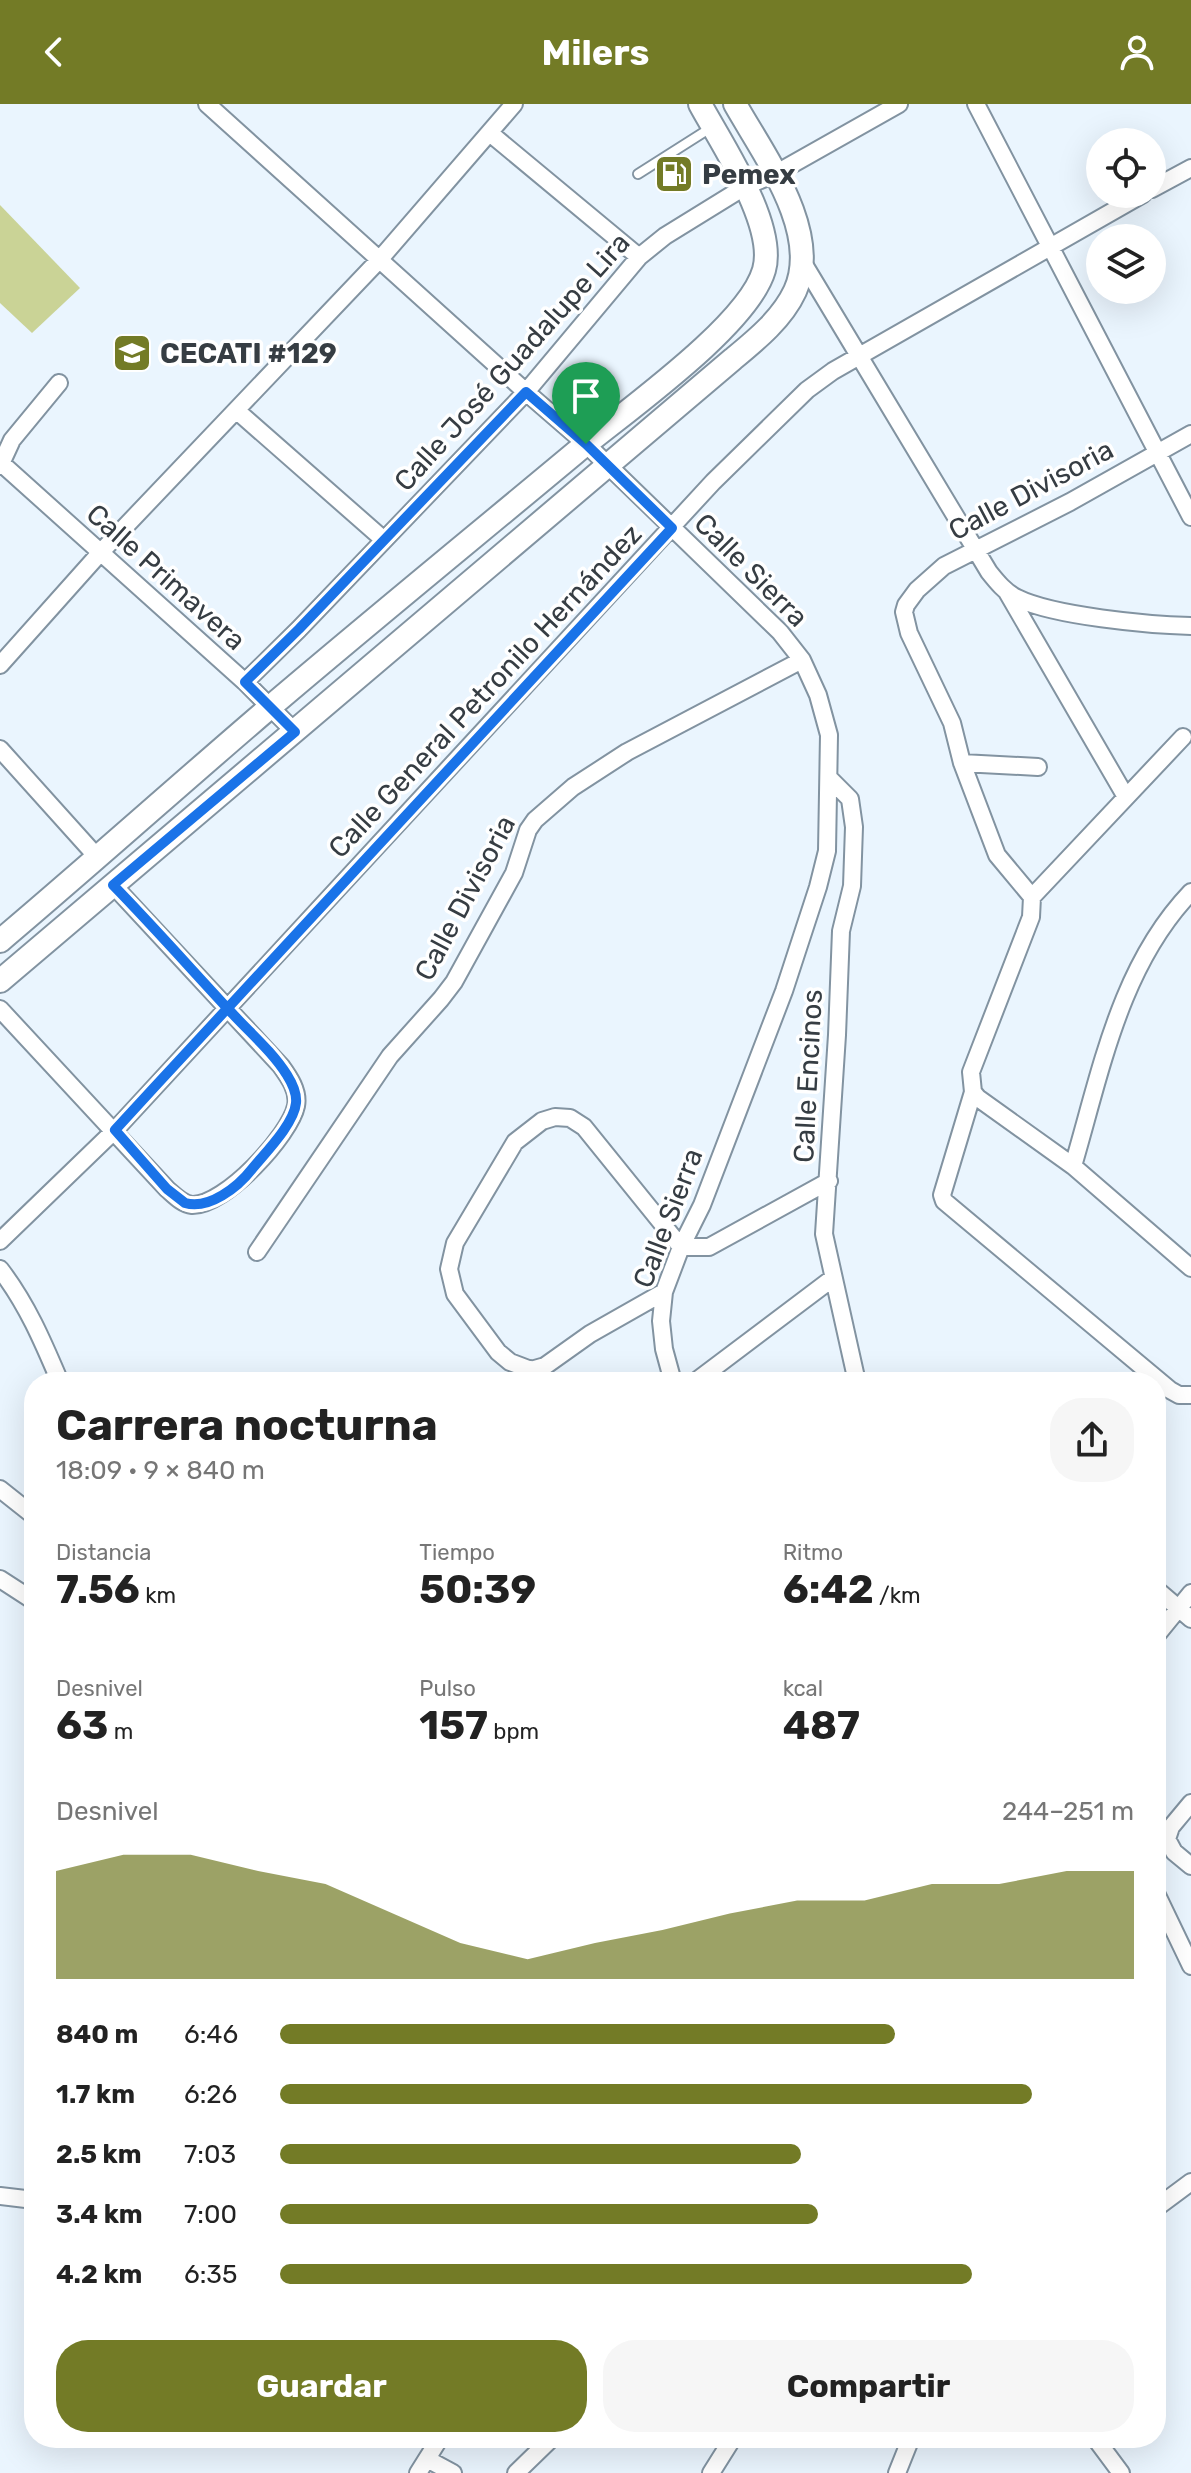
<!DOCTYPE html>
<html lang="es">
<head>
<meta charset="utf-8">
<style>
	body { margin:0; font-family:Rubik,sans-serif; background:#f6f6f6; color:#222; height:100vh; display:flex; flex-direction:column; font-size:30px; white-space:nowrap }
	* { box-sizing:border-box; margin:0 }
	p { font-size:26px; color:#767676 }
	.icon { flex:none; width:44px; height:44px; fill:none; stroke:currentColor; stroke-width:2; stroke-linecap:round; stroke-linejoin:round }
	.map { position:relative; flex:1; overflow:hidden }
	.side { position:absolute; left:24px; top:1268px; width:1142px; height:1076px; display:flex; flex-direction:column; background:#fff; border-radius:32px; box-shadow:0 8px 32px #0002 }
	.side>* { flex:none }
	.fabs { position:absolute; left:1086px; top:24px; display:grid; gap:16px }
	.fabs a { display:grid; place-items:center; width:80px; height:80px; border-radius:50%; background:#fff; box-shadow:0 8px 32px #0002; font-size:40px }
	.pin { position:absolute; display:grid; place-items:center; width:68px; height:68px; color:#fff; margin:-82px -34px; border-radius:50% 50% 50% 0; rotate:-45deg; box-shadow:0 0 8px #0007 }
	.pin .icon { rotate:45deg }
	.round { display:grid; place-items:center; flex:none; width:84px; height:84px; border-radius:32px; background:#f6f6f6 }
	.headline { display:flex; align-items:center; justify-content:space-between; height:136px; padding:0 32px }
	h1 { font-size:44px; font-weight:700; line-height:60px }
	.stats { display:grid; grid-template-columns:repeat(3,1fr); gap:12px; height:136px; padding:8px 32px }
	.stats div { display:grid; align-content:center }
	.stats b { font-size:40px; font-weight:700 }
	.stats small { font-size:22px; font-weight:400 }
	.stats p { font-size:22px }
	.chart { height:224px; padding:16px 32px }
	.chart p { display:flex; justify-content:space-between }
	.chart svg { width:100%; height:144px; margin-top:8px; fill:#737b26; opacity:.7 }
	.primary-button { display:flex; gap:16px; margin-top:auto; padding:16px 32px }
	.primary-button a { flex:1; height:92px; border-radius:32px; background:#737b26; color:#fff; font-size:32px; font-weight:700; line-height:92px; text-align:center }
	.primary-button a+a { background:#f6f6f6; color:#222 }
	ul { padding:0 32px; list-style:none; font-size:26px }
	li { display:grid; grid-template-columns:128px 96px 1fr; align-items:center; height:60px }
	li i { height:20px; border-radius:10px; background:#737b26 }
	header { display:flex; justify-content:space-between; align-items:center; height:104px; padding:0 32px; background:#737b26; color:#fff; font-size:36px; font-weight:700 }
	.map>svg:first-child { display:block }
	.garden { fill:#cad396 }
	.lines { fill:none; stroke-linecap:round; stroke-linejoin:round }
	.lane-casing { stroke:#8293a1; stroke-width:12 }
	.street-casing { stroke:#8293a1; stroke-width:20 }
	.secondary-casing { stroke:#8293a1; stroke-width:26 }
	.lane { stroke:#fff; stroke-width:8 }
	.street { stroke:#fff; stroke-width:16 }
	.secondary { stroke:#fff; stroke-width:22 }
	.route-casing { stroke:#fff; stroke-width:16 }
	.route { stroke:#1a73e8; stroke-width:10 }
	.labels { text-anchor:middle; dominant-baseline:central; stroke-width:7; stroke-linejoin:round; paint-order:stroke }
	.poi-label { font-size:28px; font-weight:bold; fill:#363d43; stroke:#fff; text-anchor:start }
	.street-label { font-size:28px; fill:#363d43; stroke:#fff }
</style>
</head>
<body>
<header><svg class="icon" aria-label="back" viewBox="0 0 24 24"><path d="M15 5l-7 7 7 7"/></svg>Milers<svg class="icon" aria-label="person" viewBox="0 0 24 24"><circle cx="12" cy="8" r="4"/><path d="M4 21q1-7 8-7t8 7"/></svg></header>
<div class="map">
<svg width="1191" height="2369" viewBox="0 0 1191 2369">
	<rect width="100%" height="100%" fill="#eaf5fe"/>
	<!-- garden -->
	<path class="garden" d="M0 101 80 184 32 229 0 199Z"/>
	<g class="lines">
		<!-- lane casing -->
		<g class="lane-casing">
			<path id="lane" d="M638 70 712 23"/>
		</g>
		<!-- street casing -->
		<g class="street-casing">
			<path id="street" d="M207 0 526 288 586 340 780 528 802 556 818 591 829 631 827 747 818 783 784 887 702 1101 681 1143 664 1188 661 1217 664 1245 673 1278
				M976 0 1191 413
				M491 30 639 153
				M1152 85 1191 64
				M802 157 989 468C997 478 1005 488 1017 494 1053 512 1149 521 1191 522
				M236 306 384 436
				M1191 330 1070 398 944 462 917 486 906 501 904 508 909 529 952 619 962 659 997 751 1032 793 1031 813 971 968 973 988 942 1091 944 1097 1170 1286 1179 1291H1191
				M0 358 245 578 295 628
				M0 362 12 336 59 279
				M1007 488 1126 693
				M0 561 100 449 380 155 514 0
				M245 578 299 525 526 288 639 153 665 132 746 82 775 70 899 0
				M0 645 98 754
				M962 659 1038 663
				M829 674 850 695 854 723 852 782 841 827 837 931 824 1130 857 1278
				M1032 793 1183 633
				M0 905 167 1085C174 1091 182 1100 192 1101 225 1102 290 1031 296 1002 299 987 289 973 281 962L113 781
				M973 988 978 994 1073 1062 1191 1164
				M1073 1062C1101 967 1120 862 1191 788
				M0 1137 115 1026 713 378 807 286 833 267 1143 90
				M257 1148 390 952 441 895 454 878 514 769 528 726 535 716 573 683 627 648 802 556
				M0 1165C27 1200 43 1238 60 1278
				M664 1188 590 1230 545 1262 531 1266 510 1258 498 1248 455 1190 449 1165 455 1139 515 1038 542 1017 555 1013 570 1014 584 1023 681 1143H709L829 1077
				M695 1278 833 1174
				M0 1385 34 1412
				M0 1475 34 1497
				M1156 1485 1191 1515
				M1156 1532 1191 1489
				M1191 1699 1171 1723 1167 1735 1174 1748 1191 1762
				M1156 1789 1191 1862
				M0 2092 34 2096
				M1156 2104 1191 2078
				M1095 2334 1121 2369
				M427 2355 453 2369
				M418 2369 440 2334
				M516 2369 552 2334
				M711 2369 733 2334
				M897 2369 911 2334"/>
		</g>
		<!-- secondary casing -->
		<g class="secondary-casing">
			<path id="secondary" d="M0 837C91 760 179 681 269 604 370 518 473 434 575 349 623 309 748 222 764 166 777 121 721 39 700 0
				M0 877 733 255C756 236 782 215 795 187 822 128 763 50 735 0"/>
		</g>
		<!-- lane -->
		<use href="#lane" class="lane"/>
		<!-- street -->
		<use href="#street" class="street"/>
		<!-- secondary -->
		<use href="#secondary" class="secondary"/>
	</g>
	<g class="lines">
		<!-- route casing -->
		<g class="route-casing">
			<path id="route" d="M586 340 526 288 299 525 245 578 295 628 113 781C153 822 191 865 230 907 249 928 272 947 287 971 292 979 297 990 296 999 294 1020 265 1049 252 1065 238 1083 209 1106 185 1099L167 1085 115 1026C300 825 486 625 672 424L586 340"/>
		</g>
		<!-- route -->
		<use href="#route" class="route"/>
	</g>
	<!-- icons -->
	<defs>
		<g id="fuel-square" transform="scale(2)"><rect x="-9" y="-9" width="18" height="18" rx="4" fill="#737b26" stroke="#fff"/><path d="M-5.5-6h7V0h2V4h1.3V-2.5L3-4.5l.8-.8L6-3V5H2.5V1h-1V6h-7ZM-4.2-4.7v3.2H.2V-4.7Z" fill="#fff"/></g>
		<g id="school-square" transform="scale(2)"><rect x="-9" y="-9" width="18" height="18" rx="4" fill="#737b26" stroke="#fff"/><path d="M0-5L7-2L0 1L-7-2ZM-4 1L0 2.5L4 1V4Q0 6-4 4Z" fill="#fff"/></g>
	</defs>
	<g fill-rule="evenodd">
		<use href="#fuel-square" x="674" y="70"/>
		<use href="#school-square" x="132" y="249"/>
	</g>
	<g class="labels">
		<!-- poi labels -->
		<g class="poi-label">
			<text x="702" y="70">Pemex</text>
			<text x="160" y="249">CECATI #129</text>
		</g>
		<!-- street labels -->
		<g class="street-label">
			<text transform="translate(512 258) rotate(-48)">Calle José Guadalupe Lira</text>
			<text transform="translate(1031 386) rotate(-28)">Calle Divisoria</text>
			<text transform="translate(751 466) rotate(45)">Calle Sierra</text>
			<text transform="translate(166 473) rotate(42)">Calle Primavera</text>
			<text transform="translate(485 587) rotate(-47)">Calle General Petronilo Hernández</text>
			<text transform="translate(465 794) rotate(-62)">Calle Divisoria</text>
			<text transform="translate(808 972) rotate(-87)">Calle Encinos</text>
			<text transform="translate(668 1114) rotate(-69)">Calle Sierra</text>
		</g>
	</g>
</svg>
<div class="fabs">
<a><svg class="icon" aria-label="locate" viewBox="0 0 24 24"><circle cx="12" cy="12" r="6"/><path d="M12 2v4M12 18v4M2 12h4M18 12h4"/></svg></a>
<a><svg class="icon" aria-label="layers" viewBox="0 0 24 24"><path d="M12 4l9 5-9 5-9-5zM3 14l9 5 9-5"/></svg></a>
</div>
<div class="pin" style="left:586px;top:340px;background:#1e9e55"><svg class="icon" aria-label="arrive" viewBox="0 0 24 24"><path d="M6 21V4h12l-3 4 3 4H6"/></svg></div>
<section class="side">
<div class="headline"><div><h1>Carrera nocturna</h1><p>18:09 · 9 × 840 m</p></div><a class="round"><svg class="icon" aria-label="share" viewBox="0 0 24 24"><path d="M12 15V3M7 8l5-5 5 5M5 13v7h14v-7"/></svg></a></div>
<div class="stats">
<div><p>Distancia</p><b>7.56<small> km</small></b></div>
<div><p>Tiempo</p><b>50:39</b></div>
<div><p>Ritmo</p><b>6:42<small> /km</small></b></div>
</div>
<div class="stats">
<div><p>Desnivel</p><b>63<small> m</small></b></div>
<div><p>Pulso</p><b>157<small> bpm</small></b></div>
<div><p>kcal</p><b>487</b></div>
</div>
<div class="chart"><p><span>Desnivel</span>244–251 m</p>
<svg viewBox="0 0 160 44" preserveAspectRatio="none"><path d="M0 44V11L10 6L20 6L30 11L40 15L50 24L60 33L70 38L80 33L90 29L100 24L110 20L120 20L130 15L140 15L150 11L160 11V44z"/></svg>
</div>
<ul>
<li><b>840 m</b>6:46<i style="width:72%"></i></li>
<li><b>1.7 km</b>6:26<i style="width:88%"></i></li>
<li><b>2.5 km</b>7:03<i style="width:61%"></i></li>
<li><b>3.4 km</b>7:00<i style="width:63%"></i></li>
<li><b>4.2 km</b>6:35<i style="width:81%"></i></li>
</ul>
<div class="primary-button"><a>Guardar</a><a>Compartir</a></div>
</section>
</div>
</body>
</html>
